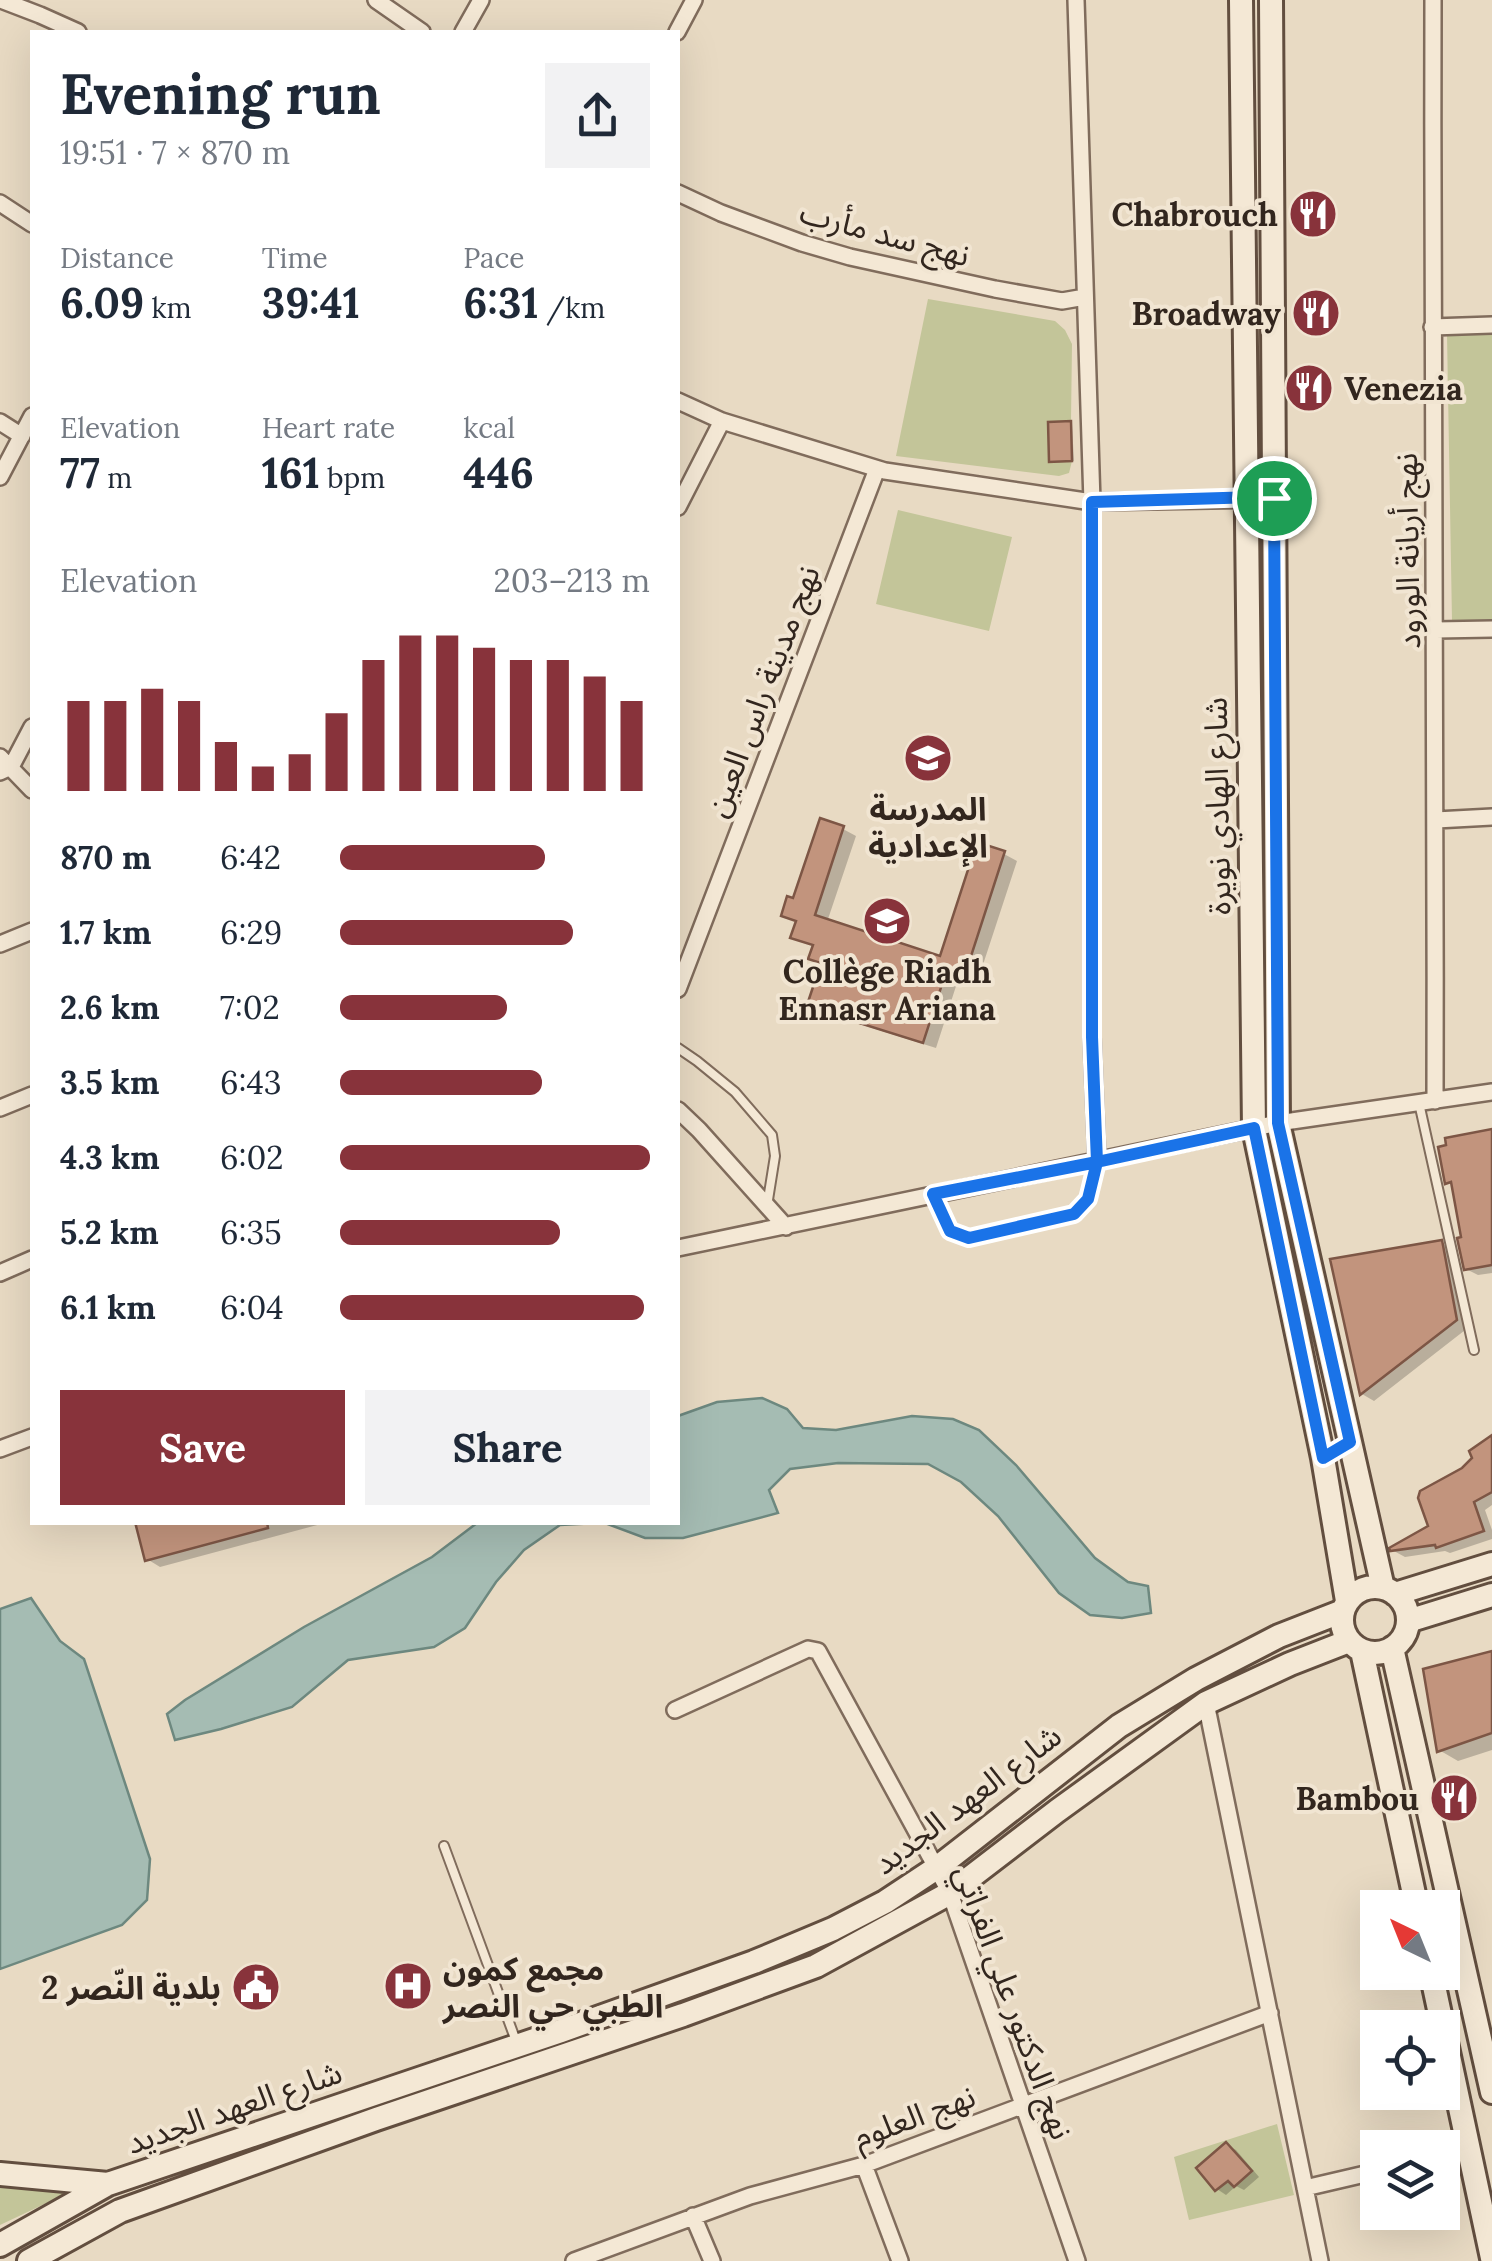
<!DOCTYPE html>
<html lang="en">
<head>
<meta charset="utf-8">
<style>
	body { margin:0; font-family:Lora,"Noto Sans Arabic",serif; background:#f2f2f3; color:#1f2937; height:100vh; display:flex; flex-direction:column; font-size:38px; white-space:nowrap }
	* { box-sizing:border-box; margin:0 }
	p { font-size:32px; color:#747a83 }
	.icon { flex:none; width:55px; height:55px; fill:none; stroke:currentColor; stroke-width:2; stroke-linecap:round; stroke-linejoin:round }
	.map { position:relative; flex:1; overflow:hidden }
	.sheet { position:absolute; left:30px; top:30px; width:650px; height:1495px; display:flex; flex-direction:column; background:#fff; border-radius:0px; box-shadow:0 10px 40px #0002 }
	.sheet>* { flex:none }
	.needle { width:65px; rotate:317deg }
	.tools { position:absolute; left:1360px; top:1890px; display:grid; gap:20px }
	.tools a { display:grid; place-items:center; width:100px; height:100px; border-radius:0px; background:#fff; box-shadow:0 10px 40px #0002; font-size:50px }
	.pin { position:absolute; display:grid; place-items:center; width:85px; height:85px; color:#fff; margin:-42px; border:5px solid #fff; border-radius:50%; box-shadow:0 2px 10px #0007 }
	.round { display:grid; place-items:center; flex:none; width:105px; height:105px; border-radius:0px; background:#f2f2f3 }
	.headline { display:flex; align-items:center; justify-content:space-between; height:170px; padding:0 30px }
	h1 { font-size:55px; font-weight:800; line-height:75px }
	.figures { display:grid; grid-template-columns:repeat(3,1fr); gap:15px; height:170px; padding:10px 30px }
	.figures div { display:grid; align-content:center }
	.figures b { font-size:42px; font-weight:800 }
	.figures small { font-size:28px; font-weight:400 }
	.figures p { font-size:28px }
	.chart { height:280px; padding:20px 30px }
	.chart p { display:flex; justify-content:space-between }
	.chart svg { width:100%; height:180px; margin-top:10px; stroke:#88333b; stroke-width:6 }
	.primary-button { display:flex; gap:20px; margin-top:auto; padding:20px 30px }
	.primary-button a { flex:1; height:115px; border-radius:0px; background:#88333b; color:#fff; font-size:40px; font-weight:800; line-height:115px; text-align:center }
	.primary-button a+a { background:#f2f2f3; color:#1f2937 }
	ul { padding:0 30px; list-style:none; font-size:32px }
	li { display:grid; grid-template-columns:160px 120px 1fr; align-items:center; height:75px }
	li i { height:25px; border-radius:12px; background:#88333b }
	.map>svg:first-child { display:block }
	.green { fill:#c3c599 }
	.water { fill:#a5bcb3; stroke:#6d887f; stroke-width:2.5 }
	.shadow { fill:#0003 }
	.building { fill:#c2947d; stroke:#7d5645; stroke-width:2.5 }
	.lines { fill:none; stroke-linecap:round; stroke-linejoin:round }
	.lane-casing { stroke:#806c5c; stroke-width:12 }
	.street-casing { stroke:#806c5c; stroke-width:20 }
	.secondary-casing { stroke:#624e3f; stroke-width:28 }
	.lane { stroke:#f4e8d5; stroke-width:8 }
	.street { stroke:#f4e8d5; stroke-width:15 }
	.secondary { stroke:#f4e8d5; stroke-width:22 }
	.route-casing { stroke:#fff; stroke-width:20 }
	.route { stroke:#1a73e8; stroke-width:12 }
	.labels { text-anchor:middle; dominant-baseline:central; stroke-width:8; stroke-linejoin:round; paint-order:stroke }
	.poi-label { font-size:32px; font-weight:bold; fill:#32261e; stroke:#f1e5d2; text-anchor:end }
	.street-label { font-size:32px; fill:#32261e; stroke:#f1e5d2 }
</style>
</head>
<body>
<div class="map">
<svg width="1492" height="2261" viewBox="0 0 1492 2261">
	<rect width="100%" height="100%" fill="#e8dac3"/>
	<!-- green -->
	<path class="green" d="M928 299 1055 321 1065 330 1072 344 1071 421 1048 422 1049 462 1072 461 1069 473 1059 476 896 456Z
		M1492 333V621H1452L1447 334Z
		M898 510 1012 537 989 631 876 604Z
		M1277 2124 1294 2195 1189 2220 1174 2157Z
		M0 2185 5 2186 72 2191 0 2225Z"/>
	<!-- water -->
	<path class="water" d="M762 1398 787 1409 803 1428 836 1430 912 1416 953 1419 979 1430 1016 1465 1095 1558 1128 1582 1148 1586 1151 1613 1122 1618 1090 1615 1059 1593 998 1516 961 1482 928 1464 838 1463 790 1469 769 1490 778 1513 683 1538H645L605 1523 678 1522V1416L717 1402Z
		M477 1523H598L560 1525 524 1550 496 1582 465 1628 434 1647 348 1660 292 1707 221 1729 175 1740 167 1714 185 1700 304 1627 432 1557Z
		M31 1598 60 1641 84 1659 150 1859 147 1900 122 1925 0 1969V1609Z"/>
	<!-- shadow -->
	<path class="shadow" d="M1070 424 1072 425 1074 461 1053 462 1051 461Z
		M821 822 843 829 856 836 827 922 942 959 979 846 1004 854 1017 861 976 986 958 980 936 1048 837 1017 811 1001 823 964 811 958 815 947 793 937 798 923 784 915 795 901Z
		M1492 1132V1273L1478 1275 1466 1269 1464 1239 1454 1186 1447 1182Z
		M1441 1243 1454 1250 1469 1327 1374 1401 1362 1394 1333 1261Z
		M1492 1437V1505L1485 1510 1492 1530V1539L1450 1553 1445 1551 1405 1557 1392 1550 1431 1527 1463 1470Z
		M138 1522H321V1524L160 1567 147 1559Z
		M1492 1653V1750L1458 1761 1439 1750Z
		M1227 2145 1236 2150 1259 2177 1244 2190 1236 2186 1226 2195 1217 2189 1199 2168Z"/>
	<!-- building -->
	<path class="building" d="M1071 421 1072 461 1049 462 1048 422Z
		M820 818 844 826 815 915 940 956 977 842 1005 851 963 981 945 975 923 1043 821 1011 823 1007 808 1002 821 963 808 959 813 945 790 938 796 921 781 916 787 896 793 898Z
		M1492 1129V1265L1464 1270 1457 1238 1461 1237 1451 1182 1445 1184 1438 1147 1446 1145 1445 1138Z
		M1442 1240 1457 1320 1360 1395 1330 1259Z
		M1492 1435V1492L1474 1502 1484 1531 1436 1548 1435 1545 1390 1551 1389 1548 1428 1526 1418 1498 1420 1491 1462 1468 1472 1458 1469 1451Z
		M135 1522H267L268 1528 145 1561Z
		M1492 1651V1733L1437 1752 1423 1669Z
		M1226 2142 1252 2171 1234 2187 1228 2181 1215 2191 1196 2168Z"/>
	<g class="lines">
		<!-- lane casing -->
		<g class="lane-casing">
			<path id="lane" d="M678 1048 697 1061 735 1092 772 1135 775 1156 767 1206
				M1419 1103 1474 1350
				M933 1194 950 1231 969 1238 1073 1214 1088 1199 1097 1164
				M444 1846 516 2041"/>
		</g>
		<!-- street casing -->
		<g class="street-casing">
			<path id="street" d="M1 0 40 15 78 32
				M376 0 422 32
				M1076 0 1092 502V1037L1097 1162
				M1433 0C1432 367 1436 734 1435 1101
				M463 32 481 0
				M677 32 694 0
				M678 193 721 213 802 243 850 257 995 289 1062 301 1085 297
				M0 203 32 224
				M1432 327 1492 325
				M678 401 722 421 885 471 1092 502 1273 499
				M0 422 22 436
				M0 477 32 416
				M678 507 722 421
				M1436 630 1492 629
				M0 757 32 790
				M0 772 11 767 32 727
				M1436 820 1492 817
				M0 944 32 931
				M678 989 877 469
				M0 1108 32 1095
				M678 1110 699 1130 786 1227
				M678 1248 1278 1123 1492 1092
				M0 1273 32 1259
				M0 1449 32 1437
				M1206 1703 1320 2261
				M675 1710 808 1649 818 1651 950 1893 1077 2261
				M1442 2156 1469 2150
				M864 2165 900 2261
				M1305 2188 1378 2171
				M693 2216 712 2261
				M574 2261 750 2196 864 2165 1270 2013"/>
		</g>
		<!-- secondary casing -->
		<g class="secondary-casing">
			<path id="secondary" d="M1241 0 1254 1129 1323 1458 1347 1601
				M1271 0 1278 1123 1383 1588
				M1342 1620a33 33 0 1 1 66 0a33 33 0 1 1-66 0Z
				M1395 1594 1492 1564
				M1408 1621 1492 1595
				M1392 1648 1492 2092
				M1362 1651 1417 1908
				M1431 1972 1492 2258
				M0 2174 108 2184
				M0 2245 108 2184 561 2031 754 1962 833 1929 885 1902 938 1867 1119 1726 1196 1679 1279 1636 1343 1611
				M29 2261 120 2211 376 2119 683 2015 816 1966 950 1893 1057 1811 1206 1703 1290 1664 1349 1641"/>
		</g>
		<!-- lane -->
		<use href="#lane" class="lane"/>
		<!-- street -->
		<use href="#street" class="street"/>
		<!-- secondary -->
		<use href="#secondary" class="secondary"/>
	</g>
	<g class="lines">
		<!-- route casing -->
		<g class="route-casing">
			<path id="route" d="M1274 498 1256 497 1092 502V1037L1097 1162 933 1194 950 1231 969 1238 1074 1214 1088 1199 1097 1162 1254 1128 1323 1458 1350 1442 1278 1123 1274 498"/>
		</g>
		<!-- route -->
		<use href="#route" class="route"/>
	</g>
	<!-- icons -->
	<defs>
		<g id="restaurant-disc" transform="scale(2.5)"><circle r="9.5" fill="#88333b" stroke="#f1e5d2"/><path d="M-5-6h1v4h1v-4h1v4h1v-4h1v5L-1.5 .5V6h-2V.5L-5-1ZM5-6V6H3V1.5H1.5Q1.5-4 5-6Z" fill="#fff"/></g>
		<g id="school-disc" transform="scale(2.5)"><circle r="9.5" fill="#88333b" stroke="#f1e5d2"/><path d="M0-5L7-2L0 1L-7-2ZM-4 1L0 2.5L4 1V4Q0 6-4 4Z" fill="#fff"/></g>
		<g id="hospital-disc" transform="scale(2.5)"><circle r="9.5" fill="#88333b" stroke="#f1e5d2"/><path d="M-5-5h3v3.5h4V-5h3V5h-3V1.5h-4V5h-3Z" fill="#fff"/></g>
		<g id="civic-disc" transform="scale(2.5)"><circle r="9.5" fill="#88333b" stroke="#f1e5d2"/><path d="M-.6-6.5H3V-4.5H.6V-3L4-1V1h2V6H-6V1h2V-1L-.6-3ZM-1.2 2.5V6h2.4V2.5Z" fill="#fff"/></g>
	</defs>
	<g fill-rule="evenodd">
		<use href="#restaurant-disc" x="1313" y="214"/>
		<use href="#restaurant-disc" x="1316" y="313"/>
		<use href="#restaurant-disc" x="1309" y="388"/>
		<use href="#school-disc" x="928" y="758"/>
		<use href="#school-disc" x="887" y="921"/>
		<use href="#restaurant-disc" x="1454" y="1798"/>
		<use href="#hospital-disc" x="408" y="1986"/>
		<use href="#civic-disc" x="256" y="1987"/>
	</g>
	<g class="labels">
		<!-- poi labels -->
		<g class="poi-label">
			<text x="1278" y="214">Chabrouch</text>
			<text x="1281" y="313">Broadway</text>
			<text x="1344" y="388" text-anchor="start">Venezia</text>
			<text x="928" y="808" text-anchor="middle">المدرسة<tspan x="928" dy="37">الإعدادية</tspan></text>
			<text x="887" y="971" text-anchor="middle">Collège Riadh<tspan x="887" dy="37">Ennasr Ariana</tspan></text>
			<text x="1419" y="1798">Bambou</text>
			<text x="443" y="1968" text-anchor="start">مجمع كمون<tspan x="443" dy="37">الطبي حي النصر</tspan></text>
			<text x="221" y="1987">بلدية النّصر 2</text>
		</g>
		<!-- street labels -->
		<g class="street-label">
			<text transform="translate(885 233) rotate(15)">نهج سد مأرب</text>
			<text transform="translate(1407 551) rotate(-91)">نهج أريانة الورود</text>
			<text transform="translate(762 691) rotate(-69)">نهج مدينة راس العين</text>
			<text transform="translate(1217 806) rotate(-91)">شارع الهادي نويرة</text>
			<text transform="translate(967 1799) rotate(-37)">شارع العهد الجديد</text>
			<text transform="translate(1014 2002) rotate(70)">نهج الدكتور علي الفراتي</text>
			<text transform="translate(234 2107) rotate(-19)">شارع العهد الجديد</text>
			<text transform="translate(914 2116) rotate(-20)">نهج العلوم</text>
		</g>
	</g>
</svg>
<div class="tools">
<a><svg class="needle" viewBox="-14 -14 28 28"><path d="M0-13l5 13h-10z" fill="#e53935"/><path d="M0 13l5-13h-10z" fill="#747a83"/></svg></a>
<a><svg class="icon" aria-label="locate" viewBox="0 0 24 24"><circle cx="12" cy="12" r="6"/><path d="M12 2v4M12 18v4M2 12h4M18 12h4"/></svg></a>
<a><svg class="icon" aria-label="layers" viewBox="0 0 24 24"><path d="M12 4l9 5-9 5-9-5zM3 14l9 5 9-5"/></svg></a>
</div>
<div class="pin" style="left:1274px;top:498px;background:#1e9e55"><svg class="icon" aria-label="arrive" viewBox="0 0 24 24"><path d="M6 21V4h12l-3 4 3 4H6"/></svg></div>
<section class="sheet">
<div class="headline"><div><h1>Evening run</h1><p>19:51 · 7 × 870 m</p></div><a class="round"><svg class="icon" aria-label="share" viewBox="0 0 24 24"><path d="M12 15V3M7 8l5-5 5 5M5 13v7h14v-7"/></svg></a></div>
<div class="figures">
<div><p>Distance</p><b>6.09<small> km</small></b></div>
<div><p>Time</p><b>39:41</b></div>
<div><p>Pace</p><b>6:31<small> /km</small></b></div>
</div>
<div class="figures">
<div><p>Elevation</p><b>77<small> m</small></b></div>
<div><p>Heart rate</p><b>161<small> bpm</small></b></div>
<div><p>kcal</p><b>446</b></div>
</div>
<div class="chart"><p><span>Elevation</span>203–213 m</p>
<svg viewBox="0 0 160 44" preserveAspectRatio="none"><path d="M5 44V22M15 44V22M25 44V19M35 44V22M45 44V32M55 44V38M65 44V35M75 44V25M85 44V12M95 44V6M105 44V6M115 44V9M125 44V12M135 44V12M145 44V16M155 44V22"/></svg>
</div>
<ul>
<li><b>870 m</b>6:42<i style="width:66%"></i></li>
<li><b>1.7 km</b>6:29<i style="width:75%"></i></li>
<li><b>2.6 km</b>7:02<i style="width:54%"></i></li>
<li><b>3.5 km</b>6:43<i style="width:65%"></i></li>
<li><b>4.3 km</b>6:02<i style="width:100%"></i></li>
<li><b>5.2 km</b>6:35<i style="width:71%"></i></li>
<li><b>6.1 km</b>6:04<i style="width:98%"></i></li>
</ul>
<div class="primary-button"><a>Save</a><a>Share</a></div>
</section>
</div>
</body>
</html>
